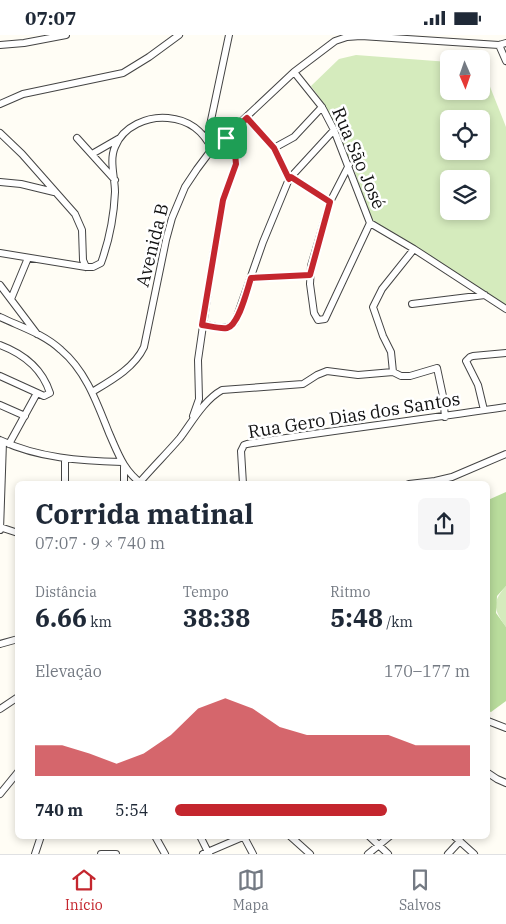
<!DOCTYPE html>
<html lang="pt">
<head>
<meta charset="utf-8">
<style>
	body { margin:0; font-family:"IBM Plex Serif",serif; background:#f6f6f7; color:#1f2937; height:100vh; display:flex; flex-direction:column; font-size:19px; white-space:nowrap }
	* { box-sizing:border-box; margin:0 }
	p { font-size:16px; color:#747a83 }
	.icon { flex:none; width:28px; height:28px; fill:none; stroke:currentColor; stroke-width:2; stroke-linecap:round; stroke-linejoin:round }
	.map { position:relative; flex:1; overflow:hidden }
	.panel { position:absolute; left:15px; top:446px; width:475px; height:358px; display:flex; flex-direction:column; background:#fff; border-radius:8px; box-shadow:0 2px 8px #0003 }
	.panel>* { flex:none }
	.needle { width:32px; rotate:178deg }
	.fabs { position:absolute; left:440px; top:15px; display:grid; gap:10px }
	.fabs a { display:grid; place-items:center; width:50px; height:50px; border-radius:8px; background:#fff; box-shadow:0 2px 8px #0003; font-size:25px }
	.pin { position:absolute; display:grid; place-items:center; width:42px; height:42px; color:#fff; margin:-21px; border-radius:10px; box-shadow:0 2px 8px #0006 }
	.round { display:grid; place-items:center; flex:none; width:52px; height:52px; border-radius:8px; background:#f6f6f7 }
	.headline { display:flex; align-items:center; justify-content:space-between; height:85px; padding:0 20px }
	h1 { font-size:28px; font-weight:700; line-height:38px }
	.stats { display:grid; grid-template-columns:repeat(3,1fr); gap:8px; height:85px; padding:5px 20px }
	.stats div { display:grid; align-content:center }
	.stats b { font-size:25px; font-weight:700 }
	.stats small { font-size:14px; font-weight:400 }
	.stats p { font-size:14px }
	.chart { height:140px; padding:10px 20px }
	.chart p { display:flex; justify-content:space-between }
	.chart svg { width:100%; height:90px; margin-top:5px; fill:#c4262e; opacity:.7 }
	ul { padding:0 20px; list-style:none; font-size:16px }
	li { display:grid; grid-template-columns:80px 60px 1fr; align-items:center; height:38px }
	li i { height:12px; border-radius:6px; background:#c4262e }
	.status { display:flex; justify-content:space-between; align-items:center; height:35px; padding:0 25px; background:#fff; direction:ltr }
	.status svg { height:14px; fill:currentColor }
	.tab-bar { display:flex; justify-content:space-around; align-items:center; height:70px; border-top:1px solid #e0e1e3; background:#fff; font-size:14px; color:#747a83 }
	.tab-bar a { display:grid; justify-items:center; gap:2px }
	.tab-bar .on { color:#c4262e }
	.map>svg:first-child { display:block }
	.green { fill:#d5ebbd; fill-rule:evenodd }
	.forest { fill:#b9dc9c }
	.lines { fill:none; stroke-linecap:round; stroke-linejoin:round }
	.minor-casing { stroke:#444; stroke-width:8 }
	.minor { stroke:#fff; stroke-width:6 }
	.route-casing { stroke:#fff; stroke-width:10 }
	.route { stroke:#c4262e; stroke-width:6 }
	.labels { text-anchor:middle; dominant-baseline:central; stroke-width:5; stroke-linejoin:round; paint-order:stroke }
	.street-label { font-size:18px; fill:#111; stroke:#fff }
</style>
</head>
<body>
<div class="status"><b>07:07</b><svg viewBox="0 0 49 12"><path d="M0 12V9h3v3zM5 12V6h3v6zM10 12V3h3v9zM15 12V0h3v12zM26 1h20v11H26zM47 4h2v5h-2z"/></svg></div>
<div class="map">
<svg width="506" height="819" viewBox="0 0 506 819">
	<rect width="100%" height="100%" fill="#fffdf5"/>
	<!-- green -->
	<path class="green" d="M356 20 449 27V56H481V29L506 92V273L415 211 373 191 352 128 344 114 325 70 311 51 339 24ZM449 84H481V116H449ZM449 144H481V176H449Z
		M506 551V592C494 575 491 568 506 551Z"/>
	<!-- forest -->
	<path class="forest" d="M506 457V551L497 561 496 578 506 592V666L491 677 488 676V465Z"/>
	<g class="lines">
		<!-- minor casing -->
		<g class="minor-casing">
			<path id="minor" d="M0 10 24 8 66 0
				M499 10 506 26
				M294 37 322 72 334 95 370 188 414 214 506 274
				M0 69 23 59 123 38 149 22 179 0
				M0 98 22 119 75 179 82 195 83 225 86 232
				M77 103 115 145
				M207 104 229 0
				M274 113 294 102 322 72
				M92 119 118 104
				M349 130 330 167 311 231 310 249 314 278 318 285 325 284 370 188
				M291 142 330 167
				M289 144 334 95
				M0 147 21 149 54 157
				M0 218 86 232H93L101 228C109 206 114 180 115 157 115 143 109 125 115 112 123 91 148 81 168 83 190 85 203 96 212 114
				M251 243 309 240
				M0 250 37 299
				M11 264 28 223
				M412 269 485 260
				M0 282C21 292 44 299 61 315 86 336 97 368 109 398 118 418 123 435 142 449
				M202 289C214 291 227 297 235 287L263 207 289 144 274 113 247 83
				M0 310C24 319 42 333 50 358L44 361 0 341
				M393 337 391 317 383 301 373 272 382 254 414 214
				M92 357C112 345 134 333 144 312L166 205 172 183 185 152 197 134 212 114 294 37 335 6 347 2 361 1 499 10 506 8
				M0 370 25 381
				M484 375 478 350 466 326 470 322 473 321 506 318
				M193 381 199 364 198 325 213 222 223 165 236 129 235 119 226 103
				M0 405C38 423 81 426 122 427
				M9 409 37 358
				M140 447C153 432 167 418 180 403 192 387 204 365 222 355L303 349 317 340 327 336 358 340 393 337 401 341H410L437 333 443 361 445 382
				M65 449V424
				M124 449V432
				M243 449 241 416 244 410 247 409C333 395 420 385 506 372
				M409 449 435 446 452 442 506 419
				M0 492 18 498
				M0 495 3 407
				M0 609 18 604
				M0 674 18 662
				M488 686 506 693
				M488 738 497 744 506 748
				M0 759 18 737
				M155 801 165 819
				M200 801 209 819
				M290 801 310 819
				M369 801 388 819
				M454 801 474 819
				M244 802 253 819
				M35 819 41 801
				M101 819H116
				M203 819 245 801
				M368 819 390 801
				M448 819 460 806"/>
		</g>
		<!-- minor -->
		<use href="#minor" class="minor"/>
	</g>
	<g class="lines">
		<!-- route casing -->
		<g class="route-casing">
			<path id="route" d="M247 83 274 113 289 144 291 142 330 167 310 240 251 243C247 255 239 290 227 293 219 294 210 291 202 290L223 165 236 129 235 119 226 103Z"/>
		</g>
		<!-- route -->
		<use href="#route" class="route"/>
	</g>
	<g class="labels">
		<!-- street labels -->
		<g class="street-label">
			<text transform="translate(359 123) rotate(67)">Rua São José</text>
			<text transform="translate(152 210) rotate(-76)">Avenida B</text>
			<text transform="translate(354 380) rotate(-9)">Rua Gero Dias dos Santos</text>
		</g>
	</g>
</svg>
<div class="fabs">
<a><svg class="needle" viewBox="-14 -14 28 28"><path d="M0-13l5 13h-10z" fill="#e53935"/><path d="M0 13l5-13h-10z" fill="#747a83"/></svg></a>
<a><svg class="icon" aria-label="locate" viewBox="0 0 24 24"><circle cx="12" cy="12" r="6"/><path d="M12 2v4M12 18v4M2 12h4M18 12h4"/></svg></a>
<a><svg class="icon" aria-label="layers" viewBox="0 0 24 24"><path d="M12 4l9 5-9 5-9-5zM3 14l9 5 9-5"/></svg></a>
</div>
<div class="pin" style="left:226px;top:103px;background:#1e9e55"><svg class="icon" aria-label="arrive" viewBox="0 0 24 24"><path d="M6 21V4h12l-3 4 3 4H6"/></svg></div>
<section class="panel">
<div class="headline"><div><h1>Corrida matinal</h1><p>07:07 · 9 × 740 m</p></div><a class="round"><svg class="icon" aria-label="share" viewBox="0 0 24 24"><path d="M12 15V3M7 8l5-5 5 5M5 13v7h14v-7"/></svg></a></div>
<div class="stats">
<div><p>Distância</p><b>6.66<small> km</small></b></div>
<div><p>Tempo</p><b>38:38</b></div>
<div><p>Ritmo</p><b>5:48<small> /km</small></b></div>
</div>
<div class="chart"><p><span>Elevação</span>170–177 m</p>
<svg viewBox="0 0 160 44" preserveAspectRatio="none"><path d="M0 44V29L10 29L20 33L30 38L40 33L50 24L60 11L70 6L80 11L90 20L100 24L110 24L120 24L130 24L140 29L150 29L160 29V44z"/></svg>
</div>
<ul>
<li><b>740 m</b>5:54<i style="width:72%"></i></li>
</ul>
</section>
</div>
<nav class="tab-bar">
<a class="on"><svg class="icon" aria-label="home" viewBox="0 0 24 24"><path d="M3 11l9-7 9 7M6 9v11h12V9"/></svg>Início</a>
<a><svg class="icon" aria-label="map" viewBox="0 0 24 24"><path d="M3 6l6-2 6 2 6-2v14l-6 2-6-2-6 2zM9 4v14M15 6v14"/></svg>Mapa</a>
<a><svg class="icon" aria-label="saved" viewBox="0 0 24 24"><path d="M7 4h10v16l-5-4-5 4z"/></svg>Salvos</a>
</nav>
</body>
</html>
